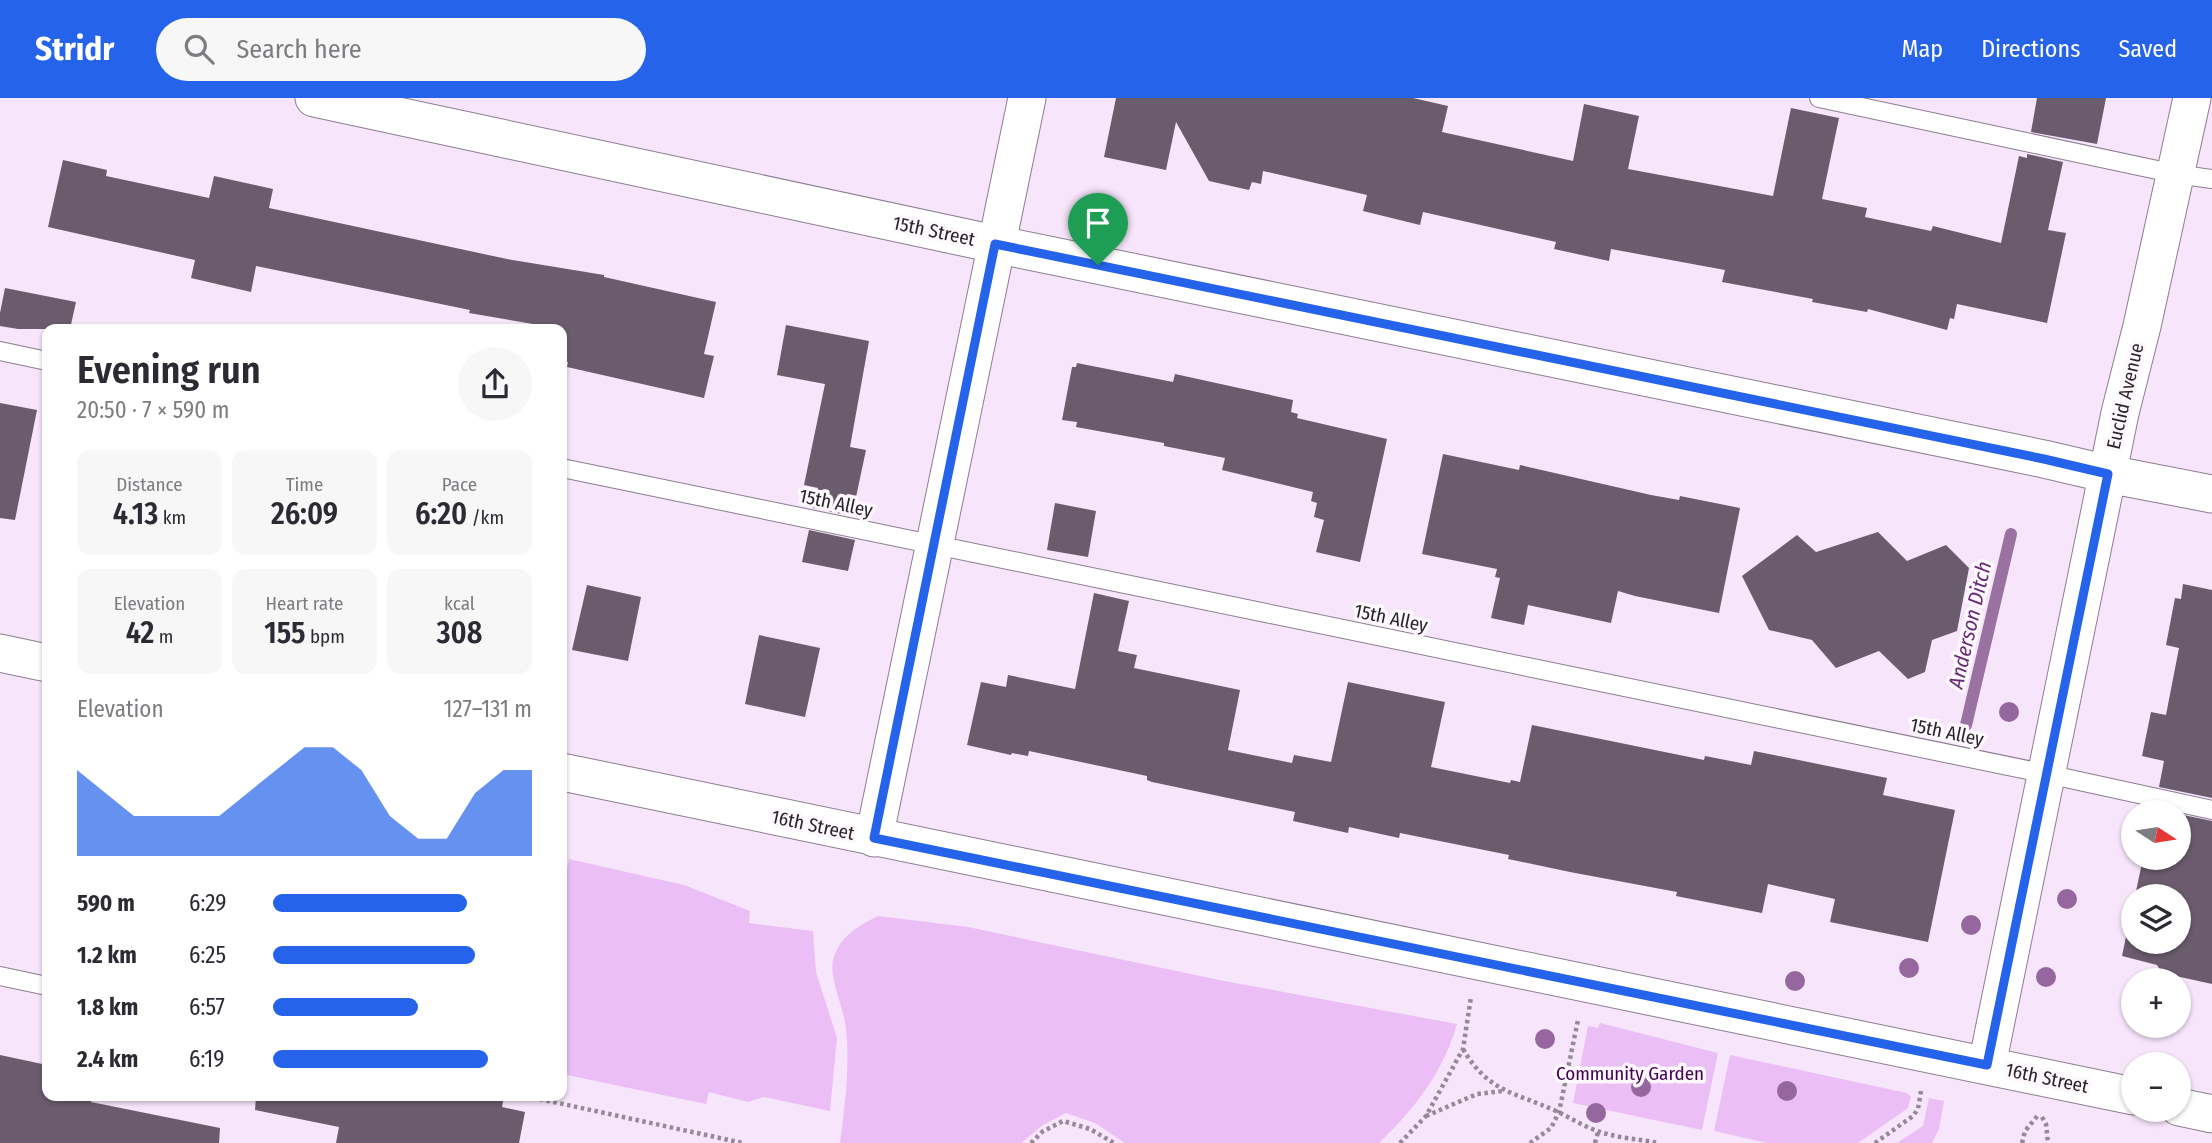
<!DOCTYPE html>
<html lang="en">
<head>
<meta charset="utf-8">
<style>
	body { margin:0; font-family:"Fira Sans Condensed",sans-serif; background:#f7f7f7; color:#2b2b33; height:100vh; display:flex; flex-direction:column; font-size:26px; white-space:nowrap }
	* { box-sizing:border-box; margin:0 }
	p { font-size:23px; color:#7c7c81 }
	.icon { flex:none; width:38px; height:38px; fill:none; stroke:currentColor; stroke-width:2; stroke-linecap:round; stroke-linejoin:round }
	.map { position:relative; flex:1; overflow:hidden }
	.sheet { position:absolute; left:42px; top:226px; width:525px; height:777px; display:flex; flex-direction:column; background:#fff; border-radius:14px; box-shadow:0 2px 5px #0004 }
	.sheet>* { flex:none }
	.needle { width:46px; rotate:102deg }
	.buttons { position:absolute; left:2121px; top:702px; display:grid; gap:14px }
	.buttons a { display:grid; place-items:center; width:70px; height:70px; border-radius:50%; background:#fff; box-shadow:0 2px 5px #0004; font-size:35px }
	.pin { position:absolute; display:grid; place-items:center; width:60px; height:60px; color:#fff; margin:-72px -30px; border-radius:50% 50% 50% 0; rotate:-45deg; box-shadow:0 0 7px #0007 }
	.pin .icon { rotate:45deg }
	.round { display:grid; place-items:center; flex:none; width:74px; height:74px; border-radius:37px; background:#f7f7f7 }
	.head { display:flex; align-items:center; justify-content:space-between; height:119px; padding:0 35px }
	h1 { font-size:38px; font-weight:600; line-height:52px }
	.figures { display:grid; grid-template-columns:repeat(3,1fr); gap:10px; height:119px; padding:7px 35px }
	.figures div { display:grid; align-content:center; border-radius:14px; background:#f7f7f7; text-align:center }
	.figures b { font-size:30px; font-weight:600 }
	.figures small { font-size:19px; font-weight:400 }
	.figures p { font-size:19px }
	.chart { height:196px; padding:14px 35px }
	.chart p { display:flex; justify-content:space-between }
	.chart svg { width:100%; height:126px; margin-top:7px; fill:#2563eb; opacity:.7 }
	ul { padding:0 35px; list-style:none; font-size:23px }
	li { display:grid; grid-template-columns:112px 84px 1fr; align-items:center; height:52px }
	li i { height:18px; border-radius:9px; background:#2563eb }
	header { display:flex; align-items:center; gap:42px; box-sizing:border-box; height:98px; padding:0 35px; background:#2563eb; color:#fff }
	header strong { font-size:33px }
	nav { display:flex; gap:38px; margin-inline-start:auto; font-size:24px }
	.search { width:490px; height:63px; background:#f7f7f7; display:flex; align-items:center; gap:18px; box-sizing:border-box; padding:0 24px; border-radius:38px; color:#7c7c81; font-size:26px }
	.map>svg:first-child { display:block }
	.green { fill:#ebbff5 }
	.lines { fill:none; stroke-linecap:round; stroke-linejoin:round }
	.stream { stroke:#9972a1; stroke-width:12 }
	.building { fill:#6a5b6d }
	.lane-casing { stroke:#8d7d91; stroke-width:20 }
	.street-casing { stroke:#8d7d91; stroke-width:39 }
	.path { stroke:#958897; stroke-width:4.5; stroke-dasharray:3.5 3.5; stroke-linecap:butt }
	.lane { stroke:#fff; stroke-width:18 }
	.street { stroke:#fff; stroke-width:37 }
	.tree { fill:#95679e }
	.route-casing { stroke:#fff; stroke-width:14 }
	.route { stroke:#2563eb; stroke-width:9 }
	.labels { text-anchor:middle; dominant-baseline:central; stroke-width:7; stroke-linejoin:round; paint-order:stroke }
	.street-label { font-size:19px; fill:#2a232b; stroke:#fcf8fc }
	.park-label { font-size:19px; fill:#450052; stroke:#fcf8fc }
	.water-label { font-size:21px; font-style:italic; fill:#682976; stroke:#fcf8fc }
</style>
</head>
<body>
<header>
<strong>Stridr</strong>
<div class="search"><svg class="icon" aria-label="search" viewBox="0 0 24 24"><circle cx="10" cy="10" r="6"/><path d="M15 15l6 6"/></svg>Search here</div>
<nav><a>Map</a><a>Directions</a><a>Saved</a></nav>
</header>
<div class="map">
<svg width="2212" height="1045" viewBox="0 0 2212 1045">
	<rect width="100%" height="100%" fill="#f7e5fb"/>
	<!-- green -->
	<path class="green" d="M569 761 684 787 750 813 749 825 813 833 816 874 837 940 830 1013 764 999 748 1004 709 994 706 1006 562 976V795Z
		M878 818 968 829 1224 883 1457 926C1444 973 1414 1012 1379 1045H1125L1095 1025 1066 1015 1043 1027 1021 1045H840C845 1007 850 970 846 931 844 910 829 881 833 862 839 839 858 828 878 818Z
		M1600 925 1718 955 1702 1032 1573 1005 1588 928 1598 930Z
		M1730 957 1907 995 1911 999 1908 1010 1858 1045H1767L1714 1033Z
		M1929 1000 1944 1003 1939 1031 1932 1045H1897L1923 1028Z"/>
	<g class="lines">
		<!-- stream -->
		<path class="stream" d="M1966 627 2011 436"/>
	</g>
	<!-- building -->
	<path class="building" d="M1116 0H1413L1448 8 1442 34 1573 63 1584 6 1639 18 1628 71 1773 98 1791 10 1839 20 1822 101 1867 110 1865 119 1931 133 1933 128 2001 145 2019 58 2027 60V56L2063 64 2048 132 2066 135 2047 225 1957 206 1954 221 1950 220 1947 232 1868 211 1867 214 1812 204 1813 201 1722 184 1725 172 1611 151 1609 163 1554 151 1556 144 1423 114 1420 127 1363 113 1367 97 1263 73 1261 86 1252 84 1249 92 1209 83 1176 24 1166 72 1104 59Z
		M2037 0H2106L2097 46 2031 34Z
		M63 62 107 72 106 78 209 100 214 78 273 91 269 110 507 161 604 177V179L716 204 704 256 714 258 704 300 567 269 568 264 562 263V231L469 215 470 212 256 168 251 194 191 180 195 162 48 129Z
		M5 190 76 204 70 231H18L0 228V215Z
		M786 227 869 243 850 349 866 352 852 418 813 410 818 390 804 387 825 286 777 277Z
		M1077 265 1173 284 1175 276 1293 302 1291 314 1298 316 1297 320 1387 341 1360 464 1316 454 1324 422 1314 419 1317 405 1311 403 1313 394 1222 372 1225 360 1164 348V345L1076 329 1077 324 1062 322 1072 269H1076Z
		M0 305 37 312 15 422 0 420Z
		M1443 356 1519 372 1520 367 1651 397 1679 402 1680 398 1740 410 1719 515 1635 498 1618 493 1611 525 1528 507 1524 527 1491 520 1500 480 1495 479 1497 471 1422 456Z
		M1055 405 1096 413 1088 459 1047 452Z
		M809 432 855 442 848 473 802 464Z
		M1878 434 1907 463 1946 447 1969 470 1957 533 1932 542 1925 574 1908 581 1879 553 1836 570 1812 542 1769 532 1742 478 1797 437 1816 454Z
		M2183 486 2212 492V700L2159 689 2164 663 2142 658 2151 614 2166 617 2179 550 2166 547 2175 500 2181 501Z
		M587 487 641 499 628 563 572 552Z
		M1094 495 1129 503 1118 553 1137 557 1134 570 1240 592 1228 652 1292 665 1294 657 1331 664 1348 584 1445 604 1431 669 1510 685 1511 682 1520 684 1532 627 1704 662 1705 658 1751 667 1754 653 1887 680 1883 697 1955 712 1928 844 1830 824 1835 801 1768 786 1762 815 1676 798 1677 794 1570 774 1508 761 1509 757 1400 735 1399 740 1349 729 1348 735 1293 723 1295 714 1152 684 1147 682V678L1029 653 1028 658 1012 655 1011 657 967 647 981 584 1006 589 1008 577 1075 591Z
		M759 537 820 550 805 619 745 606Z
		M2179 716 2212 723V886L2162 875 2157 867 2122 858 2133 805V844H2179V798H2135L2143 760H2179Z
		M0 957 47 967V998H93L91 1004 220 1030 219 1045H0Z
		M256 998H504L502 1009 525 1014 519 1045H336L339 1029 255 1012Z"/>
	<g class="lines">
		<!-- lane casing -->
		<g class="lane-casing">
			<path id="lane" d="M1819 0 2176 76 2212 81
				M0 253 47 263
				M562 370 2047 676 2212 712
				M0 878 47 888"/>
		</g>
		<!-- street casing -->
		<g class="street-casing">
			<path id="street" d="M314 0 995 146 2044 361 2108 376 2212 396
				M0 555 47 565
				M562 674 2133 998
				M874 740 1027 0
				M1987 967 2120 315 2142 228 2192 0
				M2179 1009 2212 1016"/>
		</g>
		<!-- path -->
		<path class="path" d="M562 755 564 746
			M1463 951C1488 994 1514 994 1556 1013 1569 1019 1581 1027 1595 1032 1614 1040 1639 1041 1659 1045
			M526 998 743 1045
			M1426 1018 1477 996 1503 993
			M2042 1019 2046 1026 2048 1045
			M1031 1045 1042 1034 1063 1023 1090 1031 1114 1045
			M1400 1045 1426 1018 1463 951 1471 899
			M1530 1045 1551 1030 1559 1014 1578 922
			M1595 1045 1598 1034
			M1875 1045 1913 1018 1918 1011 1921 993
			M2022 1045 2025 1033 2039 1016"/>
		<!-- lane -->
		<use href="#lane" class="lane"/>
		<!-- street -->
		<use href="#street" class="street"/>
	</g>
	<!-- trees -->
	<g class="tree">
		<circle cx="2009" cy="614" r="10"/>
		<circle cx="2067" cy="801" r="10"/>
		<circle cx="1971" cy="827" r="10"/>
		<circle cx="1909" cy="870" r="10"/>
		<circle cx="2046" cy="879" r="10"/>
		<circle cx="1795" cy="883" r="10"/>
		<circle cx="1545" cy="941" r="10"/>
		<circle cx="1641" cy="989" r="10"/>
		<circle cx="1787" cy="993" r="10"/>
		<circle cx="1596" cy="1015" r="10"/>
	</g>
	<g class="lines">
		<!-- route casing -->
		<g class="route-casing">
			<path id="route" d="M995 146 2044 361 2108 376 1987 967 874 740Z"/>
		</g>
		<!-- route -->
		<use href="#route" class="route"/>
	</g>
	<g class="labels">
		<!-- street labels -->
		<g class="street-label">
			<text transform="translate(934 133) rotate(12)">15th Street</text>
			<text transform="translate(2125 298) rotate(-77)">Euclid Avenue</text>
			<text transform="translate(836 405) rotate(12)">15th Alley</text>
			<text transform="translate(1391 520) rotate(12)">15th Alley</text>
			<text transform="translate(1947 634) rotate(12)">15th Alley</text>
			<text transform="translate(813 727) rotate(12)">16th Street</text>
			<text transform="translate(2047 980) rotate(12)">16th Street</text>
		</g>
		<!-- park labels -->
		<g class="park-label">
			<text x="1630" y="975">Community Garden</text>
		</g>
		<!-- water labels -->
		<g class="water-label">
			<text transform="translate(1970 527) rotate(-77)">Anderson Ditch</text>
		</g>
	</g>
</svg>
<div class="buttons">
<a><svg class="needle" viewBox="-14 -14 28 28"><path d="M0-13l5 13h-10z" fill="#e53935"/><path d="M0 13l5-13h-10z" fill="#7c7c81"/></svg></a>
<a><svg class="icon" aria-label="layers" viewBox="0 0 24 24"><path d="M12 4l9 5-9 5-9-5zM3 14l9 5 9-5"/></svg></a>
<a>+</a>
<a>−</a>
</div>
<div class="pin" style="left:1098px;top:167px;background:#1e9e55"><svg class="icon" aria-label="arrive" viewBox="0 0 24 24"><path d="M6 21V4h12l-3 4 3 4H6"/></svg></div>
<section class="sheet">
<div class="head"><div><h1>Evening run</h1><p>20:50 · 7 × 590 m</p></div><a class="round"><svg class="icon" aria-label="share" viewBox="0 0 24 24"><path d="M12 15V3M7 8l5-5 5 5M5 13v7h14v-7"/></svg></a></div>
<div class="figures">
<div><p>Distance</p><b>4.13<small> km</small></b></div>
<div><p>Time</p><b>26:09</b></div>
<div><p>Pace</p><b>6:20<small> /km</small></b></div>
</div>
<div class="figures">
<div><p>Elevation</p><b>42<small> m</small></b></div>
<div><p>Heart rate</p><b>155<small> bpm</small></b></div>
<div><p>kcal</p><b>308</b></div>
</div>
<div class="chart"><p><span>Elevation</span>127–131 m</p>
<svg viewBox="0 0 160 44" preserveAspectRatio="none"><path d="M0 44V14L10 22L20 30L30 30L40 30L50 30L60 22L70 14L80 6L90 6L100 14L110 30L120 38L130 38L140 22L150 14L160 14V44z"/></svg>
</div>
<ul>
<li><b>590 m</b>6:29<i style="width:75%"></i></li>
<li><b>1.2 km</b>6:25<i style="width:78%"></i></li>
<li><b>1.8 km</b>6:57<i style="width:56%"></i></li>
<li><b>2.4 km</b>6:19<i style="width:83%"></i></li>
</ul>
</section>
</div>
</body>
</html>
